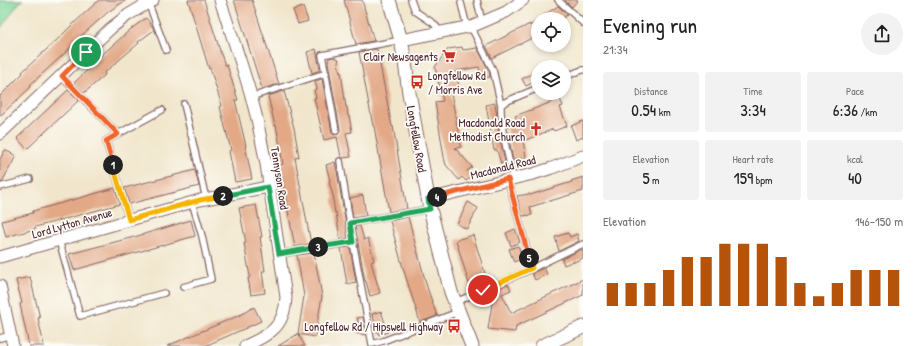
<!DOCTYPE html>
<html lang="en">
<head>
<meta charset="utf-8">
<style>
	body { margin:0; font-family:"Patrick Hand",sans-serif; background:#f2f2f2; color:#202124; height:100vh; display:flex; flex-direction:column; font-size:15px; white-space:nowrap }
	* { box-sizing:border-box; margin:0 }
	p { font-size:13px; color:#757577 }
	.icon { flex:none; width:22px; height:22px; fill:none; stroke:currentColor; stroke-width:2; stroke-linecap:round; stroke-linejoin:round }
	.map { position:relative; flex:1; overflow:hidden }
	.details { display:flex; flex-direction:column; background:#fff; width:340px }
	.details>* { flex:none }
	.tools { position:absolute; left:531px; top:12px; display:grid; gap:8px }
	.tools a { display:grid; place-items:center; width:40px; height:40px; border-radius:50%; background:#fff; box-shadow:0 2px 6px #0003; font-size:20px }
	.pin { position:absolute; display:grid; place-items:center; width:34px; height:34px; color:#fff; margin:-17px; border:2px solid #fff; border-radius:50%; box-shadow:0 1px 4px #0007 }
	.km { position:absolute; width:20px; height:20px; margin:-10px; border-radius:50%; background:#222; color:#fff; font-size:11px; line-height:20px; text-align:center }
	.round { display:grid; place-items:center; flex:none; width:42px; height:42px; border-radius:21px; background:#f2f2f2 }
	.head { display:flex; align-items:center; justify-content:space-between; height:68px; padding:0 20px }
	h1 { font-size:22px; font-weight:600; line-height:30px }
	.figures { display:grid; grid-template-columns:repeat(3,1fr); gap:6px; height:68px; padding:4px 20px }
	.figures div { display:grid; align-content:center; border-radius:4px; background:#f2f2f2; text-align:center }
	.figures b { font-size:17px; font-weight:600 }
	.figures small { font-size:11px; font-weight:400 }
	.figures p { font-size:11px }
	.chart { height:112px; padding:8px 20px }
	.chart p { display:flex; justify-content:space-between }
	.chart svg { width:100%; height:72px; margin-top:4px; stroke:#b45309; stroke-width:6 }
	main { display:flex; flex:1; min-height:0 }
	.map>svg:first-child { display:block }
	.green { fill:#82d89b; stroke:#667c63 }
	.building { fill:#e3a987 }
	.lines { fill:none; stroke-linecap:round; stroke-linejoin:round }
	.service-casing { stroke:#846563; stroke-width:8 }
	.minor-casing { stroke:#846563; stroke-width:13 }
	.tertiary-casing { stroke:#846563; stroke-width:15 }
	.service { stroke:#fff; stroke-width:5.5 }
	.minor { stroke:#fff; stroke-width:11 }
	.tertiary { stroke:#fff; stroke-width:13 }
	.split-1-casing { stroke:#fff; stroke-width:8 }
	.split-2-casing { stroke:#fff; stroke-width:8 }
	.split-3-casing { stroke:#fff; stroke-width:8 }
	.split-4-casing { stroke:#fff; stroke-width:8 }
	.split-5-casing { stroke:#fff; stroke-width:8 }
	.split-6-casing { stroke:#fff; stroke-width:8 }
	.split-1 { stroke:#f0652b; stroke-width:5 }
	.split-2 { stroke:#f5b400; stroke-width:5 }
	.split-3 { stroke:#22a559; stroke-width:5 }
	.split-4 { stroke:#22a559; stroke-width:5 }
	.split-5 { stroke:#f0652b; stroke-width:5 }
	.split-6 { stroke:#f5b400; stroke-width:5 }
	.labels { text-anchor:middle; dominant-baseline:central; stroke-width:3.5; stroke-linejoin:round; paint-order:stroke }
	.poi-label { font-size:12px; fill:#4a1f2b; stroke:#fdfcf7; text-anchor:end }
	.street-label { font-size:12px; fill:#4a1f2b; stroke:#fdfcf7 }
</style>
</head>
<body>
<main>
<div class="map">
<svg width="583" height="346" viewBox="0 0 583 346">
	<rect width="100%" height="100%" fill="#fdfcf7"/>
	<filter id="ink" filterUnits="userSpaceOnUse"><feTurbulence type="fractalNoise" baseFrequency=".025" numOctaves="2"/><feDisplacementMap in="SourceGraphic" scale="8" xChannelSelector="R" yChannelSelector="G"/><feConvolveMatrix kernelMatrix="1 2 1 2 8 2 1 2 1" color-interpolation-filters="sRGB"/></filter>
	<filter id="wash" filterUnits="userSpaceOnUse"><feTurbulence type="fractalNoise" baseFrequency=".012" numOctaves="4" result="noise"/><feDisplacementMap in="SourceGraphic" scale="16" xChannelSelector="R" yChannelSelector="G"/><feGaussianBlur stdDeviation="0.9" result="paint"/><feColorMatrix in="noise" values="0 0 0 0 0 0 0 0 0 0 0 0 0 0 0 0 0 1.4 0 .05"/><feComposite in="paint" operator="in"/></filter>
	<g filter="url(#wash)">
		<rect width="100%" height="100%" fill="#f1e6cc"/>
		<!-- green -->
		<path class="green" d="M0 0H23L19 3 0 29Z"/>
		<g id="blocks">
			<!-- building -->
			<path class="building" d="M99 0H126L108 12 81 36 82 37 65 53 30 85 31 87 0 116V96L23 73 22 72 59 38 73 24Z
				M188 0H204L222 57 225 65H227L238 100H235L246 146H245L252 179 235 182 229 151 231 150 220 107 222 106 210 68 209 69Z
				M234 0H252L279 84 262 89Z
				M344 0H362L374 41 356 44Z
				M566 0H578L572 7 565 1Z
				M558 6 567 14V15L562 19H538Z
				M303 7 308 21 298 24 293 10Z
				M146 18 152 26 154 30 138 42 139 43 104 73 105 75 84 93 74 83 96 62 95 61 131 29Z
				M538 20V35L492 58 486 46 530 24V26Z
				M462 47 463 50 477 48 489 71 490 77 481 79 479 67 456 71 460 92 451 93 461 147 455 148 472 167 467 171 472 176 466 181 462 177 459 180 446 165 444 158V157L435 102 443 101 435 67 448 49Z
				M316 49 320 70 312 73 307 52Z
				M377 49 392 127 393 126 407 209 389 212 374 126H373L359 52Z
				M333 57 339 59 338 62 340 73 341 72 346 107H347L348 116H349L352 132 346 133 351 157 343 158 341 157 337 137 324 140 314 98H316L314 90 317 89 315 81 322 79 332 132 334 135 338 134 340 130 328 62 329 58Z
				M538 71V80L526 86 522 79Z
				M68 90 79 100 27 149 17 138Z
				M284 91 294 128 299 157 295 158 311 244 295 247 279 165 283 164 276 125 275 126 268 96Z
				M560 99 563 106 560 107 567 126 554 131 553 129 523 141 526 157 513 160 507 127 518 123 515 116Z
				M495 103 499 133 505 162 501 164 497 150H494L486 105Z
				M583 121V137L576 140 571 126Z
				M5 150 16 156 2 182 0 183V159Z
				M335 162 337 171 348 238 340 240 336 212 335 213 333 199H334L329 182 330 181 326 165Z
				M195 170 199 186 129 204 124 188Z
				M583 177V191L530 207 532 215 522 216 517 196 529 194 530 195 572 182 571 181Z
				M115 188 120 204 35 227V229L6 237 2 221 33 213V211Z
				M363 195 366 216 353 218 350 198Z
				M468 202 478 208 467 229 457 224Z
				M256 205 262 237H260L265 271H262L265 293 251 295 248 278 250 277 244 243H246L239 208Z
				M408 217 427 287 437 316 420 322 403 268 390 221Z
				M191 220 195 236 74 270 69 254 134 237Z
				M355 226H360L364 240 368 238 374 261 371 262 380 293 370 296 366 281H365Z
				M515 229 520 242 511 246 506 233Z
				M568 233 570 237 577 234 579 241 559 251 555 237Z
				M473 235 488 283 480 287 479 284 470 287 456 240Z
				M518 246 523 258 514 262 509 249Z
				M350 247 356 282 347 284 341 248Z
				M582 249 583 253V258L574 262V261L564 265 562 259Z
				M314 253 322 296 315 337 298 334 304 296 297 255Z
				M544 268 547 274 535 280 532 273Z
				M30 277 40 318H38L44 346H29L20 304 22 303 16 280Z
				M583 279V295L516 326 515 332 488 329 493 298 486 301 483 295 508 284 511 290 502 294 511 313Z
				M254 307 261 321 246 328 205 346H167L240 315Z
				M381 311 388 332 379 335 372 314Z
				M363 317 366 333 365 335 356 333 358 321 357 318Z
				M298 334 305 346H278Z"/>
		</g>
	</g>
	<g filter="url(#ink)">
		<use href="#blocks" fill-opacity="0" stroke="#846563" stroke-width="1"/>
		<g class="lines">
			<!-- service casing -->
			<g class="service-casing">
				<path id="service" d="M411 0 415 11 433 23 441 32
					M477 0 482 22
					M558 0 583 23
					M148 2 166 50
					M461 3 467 27
					M471 27 493 70 501 105
					M61 76 118 134 106 141 129 220
					M564 77 582 70H583
					M251 97 326 73
					M184 104 206 199
					M336 131 322 55 401 40
					M118 134 162 110
					M340 161 353 242
					M513 178C508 154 500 129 501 105L505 102 538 88
					M508 180 532 268
					M0 187 30 179
					M350 223 429 209
					M59 240 80 316 164 293
					M279 254 353 242 372 344 383 341 458 312
					M183 287 211 279 202 236 192 202
					M456 302 531 269 583 244
					M0 338 11 335"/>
			</g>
			<!-- minor casing -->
			<g class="minor-casing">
				<path id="minor" d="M220 0 241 63 250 92 257 119 266 164 286 297C285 326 270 335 245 346
					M401 40 467 27H471L506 12 523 0
					M0 134 111 28 128 15 153 0
					M428 199 533 174 552 168 583 156
					M0 257 200 200 268 187
					M0 286 13 346"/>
			</g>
			<!-- tertiary casing -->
			<g class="tertiary-casing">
				<path id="tertiary" d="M389 0 401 40 405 62 409 93 430 209 451 292 472 346
					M542 346 583 327"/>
			</g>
			<!-- service -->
			<use href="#service" class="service"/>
			<!-- minor -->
			<use href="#minor" class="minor"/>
			<!-- tertiary -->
			<use href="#tertiary" class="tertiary"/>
		</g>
	</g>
	<g class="lines" filter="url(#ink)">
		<!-- split-1 casing -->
		<g class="split-1-casing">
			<path id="split-1" d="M86 52 62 76 118 134 106 141 113 165"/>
		</g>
		<!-- split-2 casing -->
		<g class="split-2-casing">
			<path id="split-2" d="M113 165 129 220 200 200 223 196"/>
		</g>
		<!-- split-3 casing -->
		<g class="split-3-casing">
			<path id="split-3" d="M223 196 268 187 279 254 318 247"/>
		</g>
		<!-- split-4 casing -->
		<g class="split-4-casing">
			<path id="split-4" d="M318 247 353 242 350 223 430 209 428 199 437 197"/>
		</g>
		<!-- split-5 casing -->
		<g class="split-5-casing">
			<path id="split-5" d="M437 197 508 179 529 258"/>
		</g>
		<!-- split-6 casing -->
		<g class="split-6-casing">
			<path id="split-6" d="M483 290 532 268 529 258"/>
		</g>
		<!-- split-1 -->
		<use href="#split-1" class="split-1"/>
		<!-- split-2 -->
		<use href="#split-2" class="split-2"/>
		<!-- split-3 -->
		<use href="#split-3" class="split-3"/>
		<!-- split-4 -->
		<use href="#split-4" class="split-4"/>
		<!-- split-5 -->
		<use href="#split-5" class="split-5"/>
		<!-- split-6 -->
		<use href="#split-6" class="split-6"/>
	</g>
	<!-- icons -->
	<defs>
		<g id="supermarket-bare" transform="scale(1.08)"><path d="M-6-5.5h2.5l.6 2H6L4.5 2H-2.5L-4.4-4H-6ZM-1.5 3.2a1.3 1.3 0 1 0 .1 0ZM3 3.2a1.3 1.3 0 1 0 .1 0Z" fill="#c8321e" stroke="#fdfcf7" stroke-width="2.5" paint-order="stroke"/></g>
		<g id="bus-bare" transform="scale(1.08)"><path d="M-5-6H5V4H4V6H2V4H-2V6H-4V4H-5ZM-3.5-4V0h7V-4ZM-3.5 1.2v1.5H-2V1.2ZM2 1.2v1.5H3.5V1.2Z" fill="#c8321e" stroke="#fdfcf7" stroke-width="2.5" paint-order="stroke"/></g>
		<g id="church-bare" transform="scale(1.08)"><path d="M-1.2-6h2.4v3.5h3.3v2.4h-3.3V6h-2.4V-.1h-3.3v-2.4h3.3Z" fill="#c8321e" stroke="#fdfcf7" stroke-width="2.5" paint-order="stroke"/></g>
	</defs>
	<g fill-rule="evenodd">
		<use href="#supermarket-bare" x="449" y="56"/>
		<use href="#bus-bare" x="417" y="82"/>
		<use href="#church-bare" x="536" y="129"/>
		<use href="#bus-bare" x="454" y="326"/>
	</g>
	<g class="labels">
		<!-- poi labels -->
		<g class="poi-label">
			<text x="438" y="56">Clair Newsagents</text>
			<text x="428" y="75" text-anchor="start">Longfellow Rd<tspan x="428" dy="14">/ Morris Ave</tspan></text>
			<text x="525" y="122">Macdonald Road<tspan x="525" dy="14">Methodist Church</tspan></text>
			<text x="443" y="326">Longfellow Rd / Hipswell Highway</text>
		</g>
		<!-- street labels -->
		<g class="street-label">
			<text transform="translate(417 139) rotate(80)">Longfellow Road</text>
			<text transform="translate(503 167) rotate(-14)">Macdonald Road</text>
			<text transform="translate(280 178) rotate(81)">Tennyson Road</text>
			<text transform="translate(72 223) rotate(-16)">Lord Lytton Avenue</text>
		</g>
	</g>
</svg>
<div class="tools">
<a><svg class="icon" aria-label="locate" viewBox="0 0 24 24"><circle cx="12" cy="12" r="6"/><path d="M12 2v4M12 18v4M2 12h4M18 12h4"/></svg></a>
<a><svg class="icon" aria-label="layers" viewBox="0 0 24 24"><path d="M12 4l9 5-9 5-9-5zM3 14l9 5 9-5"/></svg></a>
</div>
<div class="pin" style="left:86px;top:52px;background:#1e9e55"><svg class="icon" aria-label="arrive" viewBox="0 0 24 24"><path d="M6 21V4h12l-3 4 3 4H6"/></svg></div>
<div class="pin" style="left:483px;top:290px;background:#d93025"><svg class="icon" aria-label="check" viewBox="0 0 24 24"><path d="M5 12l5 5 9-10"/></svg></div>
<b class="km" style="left:113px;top:165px">1</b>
<b class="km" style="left:223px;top:196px">2</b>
<b class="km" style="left:318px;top:247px">3</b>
<b class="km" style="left:437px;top:197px">4</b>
<b class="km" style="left:529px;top:258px">5</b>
</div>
<section class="details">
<div class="head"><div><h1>Evening run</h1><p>21:34</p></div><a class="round"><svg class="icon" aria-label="share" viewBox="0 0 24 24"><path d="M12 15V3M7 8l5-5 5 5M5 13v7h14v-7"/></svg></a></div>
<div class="figures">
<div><p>Distance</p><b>0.54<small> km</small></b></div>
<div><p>Time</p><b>3:34</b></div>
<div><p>Pace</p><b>6:36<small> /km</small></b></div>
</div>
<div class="figures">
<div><p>Elevation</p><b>5<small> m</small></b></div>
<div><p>Heart rate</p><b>159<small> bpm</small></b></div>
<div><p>kcal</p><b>40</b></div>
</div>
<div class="chart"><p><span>Elevation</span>146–150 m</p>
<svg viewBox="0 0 160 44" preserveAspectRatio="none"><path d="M5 44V30M15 44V30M25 44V30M35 44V22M45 44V14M55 44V14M65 44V6M75 44V6M85 44V6M95 44V14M105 44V30M115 44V38M125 44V30M135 44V22M145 44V22M155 44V22"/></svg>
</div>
</section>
</main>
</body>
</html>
